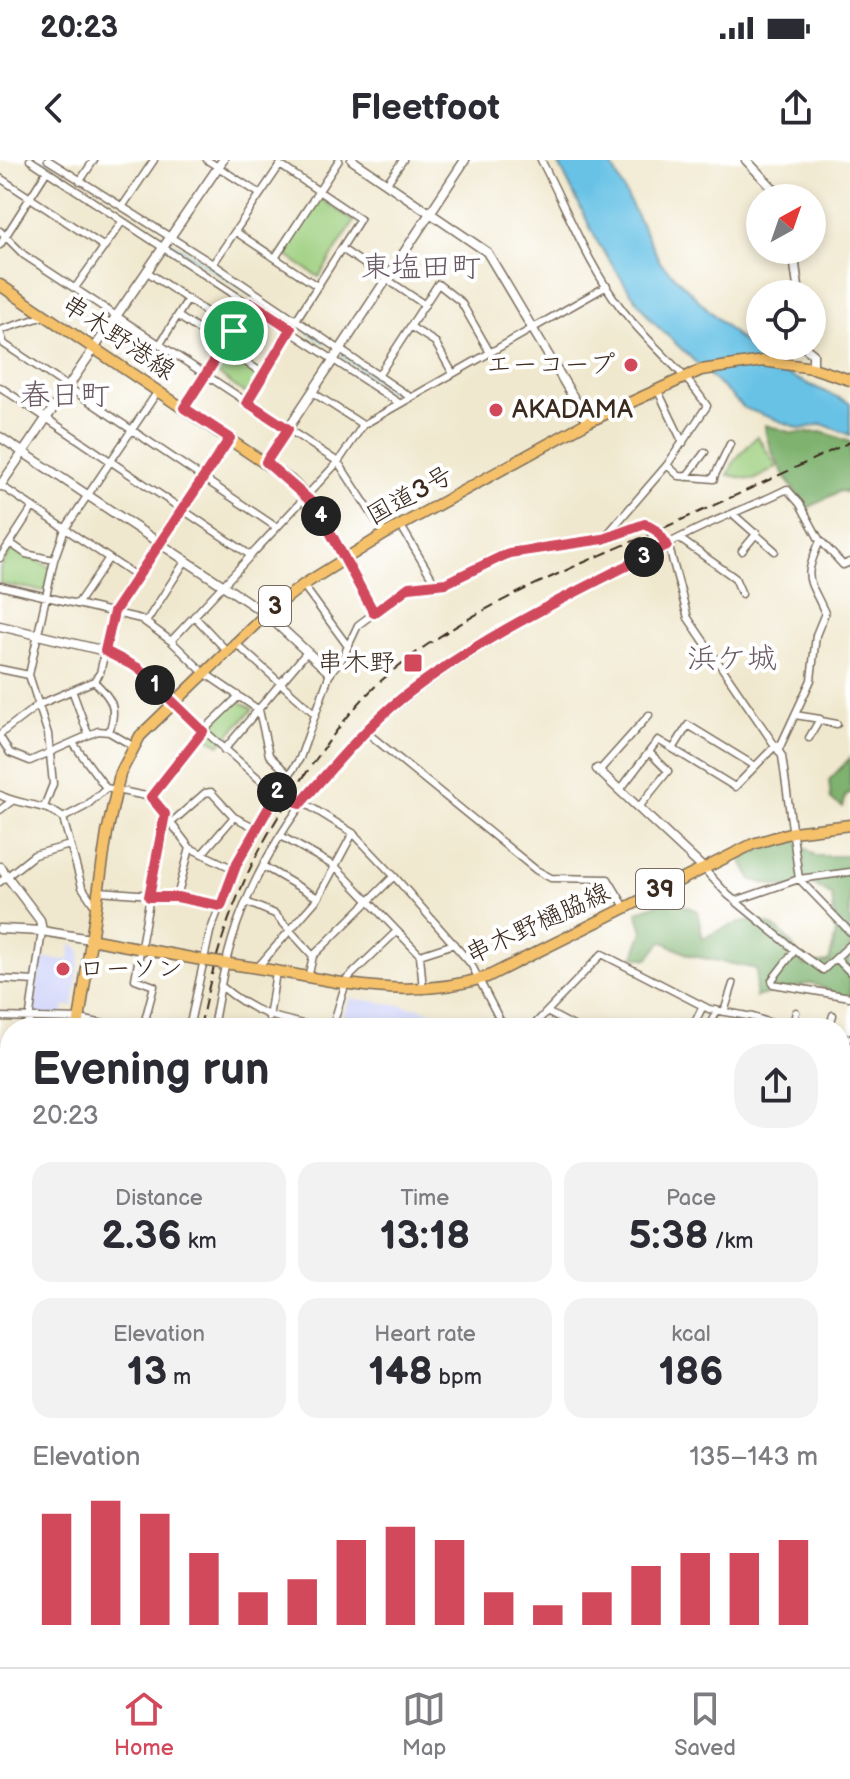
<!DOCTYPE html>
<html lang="en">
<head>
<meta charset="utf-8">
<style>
	body { margin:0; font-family:"Balsamiq Sans","Klee One",sans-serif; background:#f2f2f3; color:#2b2b33; height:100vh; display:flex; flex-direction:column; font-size:30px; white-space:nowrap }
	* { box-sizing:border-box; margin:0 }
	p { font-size:26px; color:#7c7c81 }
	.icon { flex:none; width:44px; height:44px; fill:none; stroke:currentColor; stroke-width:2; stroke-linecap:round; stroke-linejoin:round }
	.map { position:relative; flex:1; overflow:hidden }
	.drawer { position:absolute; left:0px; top:858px; width:850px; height:650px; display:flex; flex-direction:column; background:#fff; border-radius:32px 32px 0 0; box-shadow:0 4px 12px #0003 }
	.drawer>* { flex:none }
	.needle { width:52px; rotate:40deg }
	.buttons { position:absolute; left:746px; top:24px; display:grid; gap:16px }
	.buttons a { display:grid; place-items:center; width:80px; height:80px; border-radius:50%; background:#fff; box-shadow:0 4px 12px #0003; font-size:40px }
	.pin { position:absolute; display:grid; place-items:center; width:68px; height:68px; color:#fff; margin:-34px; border:4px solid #fff; border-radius:50%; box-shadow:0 2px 8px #0007 }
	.km { position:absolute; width:40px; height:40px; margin:-20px; border-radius:50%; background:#222; color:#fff; font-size:22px; line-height:40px; text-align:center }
	.round { display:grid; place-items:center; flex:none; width:84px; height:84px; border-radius:32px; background:#f2f2f3 }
	.overview { display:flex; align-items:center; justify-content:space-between; height:136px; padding:0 32px }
	h1 { font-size:44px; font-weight:700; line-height:60px }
	.metrics { display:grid; grid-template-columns:repeat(3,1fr); gap:12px; height:136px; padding:8px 32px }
	.metrics div { display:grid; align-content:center; border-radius:20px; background:#f2f2f3; text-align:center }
	.metrics b { font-size:40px; font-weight:700 }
	.metrics small { font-size:22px; font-weight:400 }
	.metrics p { font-size:22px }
	.chart { height:224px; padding:16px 32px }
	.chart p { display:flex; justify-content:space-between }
	.chart svg { width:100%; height:144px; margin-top:8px; stroke:#d1495b; stroke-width:6 }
	.status { display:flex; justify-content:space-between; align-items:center; height:56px; padding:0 40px; background:#fff; direction:ltr }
	.status svg { height:22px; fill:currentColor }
	header { display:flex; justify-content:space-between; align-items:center; height:104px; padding:0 32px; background:#fff; font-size:36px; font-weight:700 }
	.tab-bar { display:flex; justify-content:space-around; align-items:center; height:112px; border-top:2px solid #e1e1e2; background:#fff; font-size:22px; color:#7c7c81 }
	.tab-bar a { display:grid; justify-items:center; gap:4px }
	.tab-bar .selected { color:#d1495b }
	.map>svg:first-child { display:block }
	.built { fill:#d4d8f9 }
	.green { fill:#9ecf7f; stroke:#6c7c4e; stroke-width:2 }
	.forest { fill:#7eb26e; stroke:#5c6e46; stroke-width:2 }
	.water { fill:#68c2e6; stroke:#527682; stroke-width:2 }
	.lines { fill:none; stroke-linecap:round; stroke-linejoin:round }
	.stream { stroke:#68c2e6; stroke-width:2 }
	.river { stroke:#68c2e6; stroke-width:11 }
	.minor-casing { stroke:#7a6c5c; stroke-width:9 }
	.tertiary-casing { stroke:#7a6c5c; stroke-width:11 }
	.secondary-casing { stroke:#7a6c5c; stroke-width:12 }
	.primary-casing { stroke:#7a6c5c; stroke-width:13 }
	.trunk-casing { stroke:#7a6c5c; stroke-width:13 }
	.minor { stroke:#fff; stroke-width:6 }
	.tertiary { stroke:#fff; stroke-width:8 }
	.secondary { stroke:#fbe6c4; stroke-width:9 }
	.primary { stroke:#f5c16b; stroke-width:10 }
	.trunk { stroke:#f5c16b; stroke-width:10 }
	.rail { stroke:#3b2a1e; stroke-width:2; stroke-dasharray:12 6; stroke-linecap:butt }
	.primary-bridge-casing { stroke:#7a6c5c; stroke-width:13; stroke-linecap:butt }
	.primary-bridge { stroke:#f5c16b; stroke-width:10 }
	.route-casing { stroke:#fff; stroke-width:16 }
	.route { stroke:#d1495b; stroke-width:10 }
	.poi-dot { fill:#d1495b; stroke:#fff; stroke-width:3 }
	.labels { text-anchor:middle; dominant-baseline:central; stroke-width:8; stroke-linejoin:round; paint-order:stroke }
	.shield { fill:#fff; stroke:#766a62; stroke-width:2 }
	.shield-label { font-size:24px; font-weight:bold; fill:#3b2a1e }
	.street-label { font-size:26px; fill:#3b2a1e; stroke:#fff }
	.poi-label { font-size:26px; fill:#3b2a1e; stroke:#fff; text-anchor:end }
	.quarter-label { font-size:30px; fill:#695a63; stroke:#fff }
</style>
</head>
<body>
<div class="status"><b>20:23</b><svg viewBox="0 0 49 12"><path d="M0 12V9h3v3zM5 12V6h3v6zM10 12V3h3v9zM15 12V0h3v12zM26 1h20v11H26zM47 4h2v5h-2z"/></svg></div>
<header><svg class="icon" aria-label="back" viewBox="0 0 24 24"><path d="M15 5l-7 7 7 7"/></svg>Fleetfoot<svg class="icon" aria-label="share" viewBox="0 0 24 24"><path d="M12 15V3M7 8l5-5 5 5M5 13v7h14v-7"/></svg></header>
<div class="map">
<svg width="850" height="1507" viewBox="0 0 850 1507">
	<rect width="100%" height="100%" fill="#fff"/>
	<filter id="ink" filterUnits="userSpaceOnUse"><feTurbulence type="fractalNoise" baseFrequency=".0125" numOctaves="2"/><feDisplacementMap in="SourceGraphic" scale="16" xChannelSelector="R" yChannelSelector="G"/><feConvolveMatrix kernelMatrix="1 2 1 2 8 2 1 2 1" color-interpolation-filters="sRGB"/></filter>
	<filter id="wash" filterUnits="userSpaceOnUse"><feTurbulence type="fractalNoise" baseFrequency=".006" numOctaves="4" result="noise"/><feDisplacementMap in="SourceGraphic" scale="32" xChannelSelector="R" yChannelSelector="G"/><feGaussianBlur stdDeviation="1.8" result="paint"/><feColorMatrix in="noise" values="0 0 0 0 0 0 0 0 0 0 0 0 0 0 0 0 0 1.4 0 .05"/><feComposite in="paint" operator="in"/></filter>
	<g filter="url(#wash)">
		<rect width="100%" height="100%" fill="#f0e8ce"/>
		<!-- built -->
		<path class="built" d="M72 782 81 791 73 846H64L63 855H35L32 852 41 798 69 800Z
			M350 838 420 848 478 868H338Z
			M0 1272 10 1274 8 1311 0 1321Z"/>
		<!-- green -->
		<path class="green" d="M318 37 354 61 319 117 281 92Z
			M225 193 260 214 247 235 214 211Z
			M757 276 777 307 754 320 728 315 735 300Z
			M13 387 52 408 45 431 0 424V408Z
			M235 539 253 549 219 585 206 575 208 565Z"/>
		<!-- forest -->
		<path class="forest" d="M765 265 793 273 823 272 850 282V333L840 331 806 349C793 330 764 287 765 265Z
			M850 598V634L846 635 843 647 831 640 829 620Z
			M793 679 816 696H850V840L812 823 755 837 757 809 689 795 662 781 648 799 634 796 643 771 637 752 669 739 697 751 703 779C749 752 780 753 803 805L829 802 836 773 832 736 813 724 784 728 752 720 740 698Z
			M840 1373H850V1418L840 1415Z
			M307 1498H562L561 1507H321Z
			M575 1498H595L607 1507H574Z
			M632 1498H839L850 1503V1507H627Z"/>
		<!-- water -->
		<path class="water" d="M557 0H609L660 102 728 169 777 210 850 243V275L822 264 801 269 744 248 652 161 627 127 598 83Z"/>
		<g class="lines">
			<!-- stream -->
			<path class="stream" d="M41 0 166 79
				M172 83 324 182
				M342 195 392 232"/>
			<!-- river -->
			<path class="river" d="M0 1267 9 1269
				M822 1498 841 1507"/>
		</g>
	</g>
	<g filter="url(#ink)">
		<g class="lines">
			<!-- minor casing -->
			<g class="minor-casing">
				<path id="minor" d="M30 0 399 243
					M48 0 213 104 410 237
					M207 0 260 34
					M541 0C567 49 587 104 621 148 648 184 683 209 707 246L667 305 605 377
					M0 18 103 86
					M80 21 94 0
					M387 23 403 0
					M122 47 154 0
					M0 71 24 95 338 302 385 374
					M236 72 317 126
					M0 85 47 11
					M342 89 425 145
					M275 98 339 0
					M213 104 280 5 360 59 296 160
					M146 111 234 171
					M75 128 122 62
					M178 156 262 213
					M411 167 435 182 452 212
					M0 170 45 156
					M0 172 4 184 276 367
					M160 184 188 139
					M378 216 438 124 461 142 489 191
					M0 227 250 395
					M658 231 683 283
					M312 232 363 265
					M247 242 291 169
					M184 248 254 140
					M667 305 679 316 714 319
					M686 317 705 292
					M713 319 730 284
					M0 325 137 417
					M733 354 775 391
					M401 366 436 425
					M680 379 735 418 742 434
					M819 379 843 405 850 402
					M10 383 26 394 54 400
					M742 391 757 373
					M0 398 33 347
					M303 425 347 485
					M0 426 141 459 171 481 203 512 259 550 269 595 288 614
					M78 443 109 398
					M194 456 226 490
					M146 462 186 400
					M171 481 338 302 363 265 607 126
					M234 482 314 553
					M0 509 29 515
					M94 521C112 539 118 547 109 572
					M72 530 88 574
					M172 542 276 634
					M795 555 820 559 809 578
					M821 561 837 564
					M365 571 536 710 551 718 608 719 625 747
					M0 574 38 545 94 521 100 513 114 452 229 279
					M0 577 10 593 30 601 98 571 109 572 133 586
					M73 583 106 628
					M224 590 307 492
					M755 606 688 565 673 589 735 627 776 585
					M599 611 649 555
					M280 628 353 673 394 716 471 804 504 868
					M620 630 658 580 673 589
					M0 635C20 646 46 643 63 658L82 727 96 748
					M151 637 203 571 239 536
					M44 647 53 624 48 574 29 515 54 400 65 369 158 231
					M639 647 668 611 650 593
					M0 650 12 641
					M63 658 86 646 106 628 151 637 190 688 234 709
					M172 662 205 633 211 632 234 657 256 668
					M281 676 336 707 420 795 423 830
					M202 694 234 657
					M263 706 318 738
					M703 708 728 735 795 790 772 820 773 824 850 837
					M799 719 850 772
					M799 719 850 712
					M0 722 34 695 70 685
					M99 731 177 737 221 746
					M177 737 190 688
					M246 742 275 754 313 796
					M795 790 823 810 850 785
					M420 795 454 784
					M836 798 850 812
					M257 808 318 738 353 673
					M308 818 313 796 394 716
					M0 819 35 821
					M221 826C256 855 278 859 322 868
					M547 852 577 868
					M724 852 733 824
					M0 857 80 859 123 868
					M269 858 276 812
					M28 868 42 771
					M143 868 154 826 135 819 165 654
					M189 868 210 772 234 709 256 668 300 598 330 513 343 497 358 465 409 427 446 423 509 393 603 379 645 364 657 371 670 391 688 458 782 596 799 719 735 741
					M213 868C220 828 227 788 242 751 306 593 426 513 570 436 614 412 659 387 704 366 731 353 760 343 787 329L800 344 820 381C802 421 809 417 825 453L816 475 811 520 779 589
					M332 868 347 819 397 771
					M531 868 602 794 709 849 753 857 786 868
					M692 868 703 846
					M708 868 717 851
					M792 868 796 852
					M829 868 833 855
					M840 880 850 878
					M0 914 10 916
					M840 936 850 917
					M840 946 850 951
					M840 1001 850 1000
					M0 1077 10 997
					M840 1114 850 1123
					M840 1184 850 1194
					M0 1202 10 1198
					M840 1218 850 1212
					M840 1253 850 1261
					M840 1398 850 1397
					M840 1495 850 1501
					M238 1498 252 1501
					M40 1507 42 1498
					M100 1507 102 1498
					M136 1507 138 1498
					M185 1507 186 1498
					M560 1507 562 1498"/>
			</g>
			<!-- tertiary casing -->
			<g class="tertiary-casing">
				<path id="tertiary" d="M352 0 487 92 588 262
					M746 0 782 38
					M793 90 799 134
					M803 186 813 194V208
					M0 277 266 454 330 513
					M266 302 465 0
					M0 326 223 0
					M0 466 105 491 138 508 172 542
					M597 609 703 708
					M0 707 40 760 42 771
					M0 769 42 771 90 779
					M0 1007 9 1008
					M0 1329 10 1331"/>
			</g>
			<!-- secondary casing -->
			<g class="secondary-casing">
				<path id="secondary" d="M345 399 374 453"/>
			</g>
			<!-- primary casing -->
			<g class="primary-casing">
				<path id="primary" d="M0 125 291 321 316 346 345 399
					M90 779 207 801
					M221 803C316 813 391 846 487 817L753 684 793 672 850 665"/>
			</g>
			<!-- trunk casing -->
			<g class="trunk-casing">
				<path id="trunk" d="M78 868 107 673 120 614 140 576 266 454 303 425 385 374 588 262 701 210 763 201 813 208 850 220
					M0 1411 10 1339"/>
			</g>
			<!-- minor -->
			<use href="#minor" class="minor"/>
			<!-- tertiary -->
			<use href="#tertiary" class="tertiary"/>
			<!-- secondary -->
			<use href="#secondary" class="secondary"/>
			<!-- primary -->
			<use href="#primary" class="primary"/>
			<!-- trunk -->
			<use href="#trunk" class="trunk"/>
			<!-- rail -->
			<path class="rail" d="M200 868C220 764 249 696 309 609 331 578 353 546 382 520 459 452 558 414 652 373 718 344 784 313 850 282
				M85 1507 87 1498"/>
			<!-- primary-bridge casing -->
			<g class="primary-bridge-casing">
				<path id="primary-bridge" d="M207 801 221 803"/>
			</g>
			<!-- primary-bridge -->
			<use href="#primary-bridge" class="primary-bridge"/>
		</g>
	</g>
	<g class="lines" filter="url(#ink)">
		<!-- route casing -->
		<g class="route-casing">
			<path id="route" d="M252 143 291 169 247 242 288 269 266 302 316 346 374 453 409 427 446 423 509 393 603 379 645 364 657 371 667 385C577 432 482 475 402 538 364 569 333 607 300 644L280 628 237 703 221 746 177 737H149L165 654 151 637 203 571 138 508 105 491 114 452 230 278 184 248Z"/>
		</g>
		<!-- route -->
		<use href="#route" class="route"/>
	</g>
	<!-- markers -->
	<g class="poi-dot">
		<circle cx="631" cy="205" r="8"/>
		<circle cx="496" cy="250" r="8"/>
		<rect x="403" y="493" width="20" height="20" rx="4"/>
		<circle cx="63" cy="809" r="8"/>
	</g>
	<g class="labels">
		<!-- shield labels -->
		<g class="shield">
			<rect x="259" y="426" width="32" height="40" rx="6"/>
			<rect x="636" y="709" width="48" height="40" rx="6"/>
		</g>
		<g class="shield-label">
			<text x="275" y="446">3</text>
			<text x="660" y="729">39</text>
		</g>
		<!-- street labels -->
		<g class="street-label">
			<text transform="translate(118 178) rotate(34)">串木野港線</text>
			<text transform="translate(410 336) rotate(-29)">国道3号</text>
			<text transform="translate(538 764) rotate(-25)">串木野樋脇線</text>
		</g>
		<!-- poi labels -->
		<g class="poi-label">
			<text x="615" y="205">エーコープ</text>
			<text x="512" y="250" text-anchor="start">AKADAMA</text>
			<text x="395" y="503">串木野</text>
			<text x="79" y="809" text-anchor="start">ローソン</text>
		</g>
		<!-- quarter labels -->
		<g class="quarter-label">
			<text x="421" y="108">東塩田町</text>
			<text x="65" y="236">春日町</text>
			<text x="732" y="499">浜ケ城</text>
		</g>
	</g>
</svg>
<div class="buttons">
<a><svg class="needle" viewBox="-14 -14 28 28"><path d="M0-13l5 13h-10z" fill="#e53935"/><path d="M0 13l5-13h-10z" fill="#7c7c81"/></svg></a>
<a><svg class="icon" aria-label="locate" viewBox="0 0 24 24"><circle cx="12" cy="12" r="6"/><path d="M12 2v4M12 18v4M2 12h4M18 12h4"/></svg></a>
</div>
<div class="pin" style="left:234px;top:171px;background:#1e9e55"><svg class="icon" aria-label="arrive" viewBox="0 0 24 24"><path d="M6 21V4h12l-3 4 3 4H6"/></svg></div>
<b class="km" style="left:155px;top:525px">1</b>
<b class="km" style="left:277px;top:632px">2</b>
<b class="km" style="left:644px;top:397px">3</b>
<b class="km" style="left:321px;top:356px">4</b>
<section class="drawer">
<div class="overview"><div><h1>Evening run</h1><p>20:23</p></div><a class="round"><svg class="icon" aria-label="share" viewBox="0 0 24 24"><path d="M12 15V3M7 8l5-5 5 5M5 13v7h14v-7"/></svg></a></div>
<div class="metrics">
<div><p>Distance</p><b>2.36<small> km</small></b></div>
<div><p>Time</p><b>13:18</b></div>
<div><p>Pace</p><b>5:38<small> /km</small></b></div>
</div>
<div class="metrics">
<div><p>Elevation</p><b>13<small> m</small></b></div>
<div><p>Heart rate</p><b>148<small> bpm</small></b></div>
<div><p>kcal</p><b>186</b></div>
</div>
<div class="chart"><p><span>Elevation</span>135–143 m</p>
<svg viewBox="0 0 160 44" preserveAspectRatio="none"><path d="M5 44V10M15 44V6M25 44V10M35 44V22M45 44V34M55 44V30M65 44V18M75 44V14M85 44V18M95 44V34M105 44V38M115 44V34M125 44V26M135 44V22M145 44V22M155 44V18"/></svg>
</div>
</section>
</div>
<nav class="tab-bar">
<a class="selected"><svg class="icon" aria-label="home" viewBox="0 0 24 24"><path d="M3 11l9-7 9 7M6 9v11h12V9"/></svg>Home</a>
<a><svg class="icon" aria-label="map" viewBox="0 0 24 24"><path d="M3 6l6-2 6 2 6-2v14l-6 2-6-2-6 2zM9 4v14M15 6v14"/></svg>Map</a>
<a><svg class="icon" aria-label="saved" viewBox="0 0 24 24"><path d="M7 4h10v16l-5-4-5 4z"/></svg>Saved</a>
</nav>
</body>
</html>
